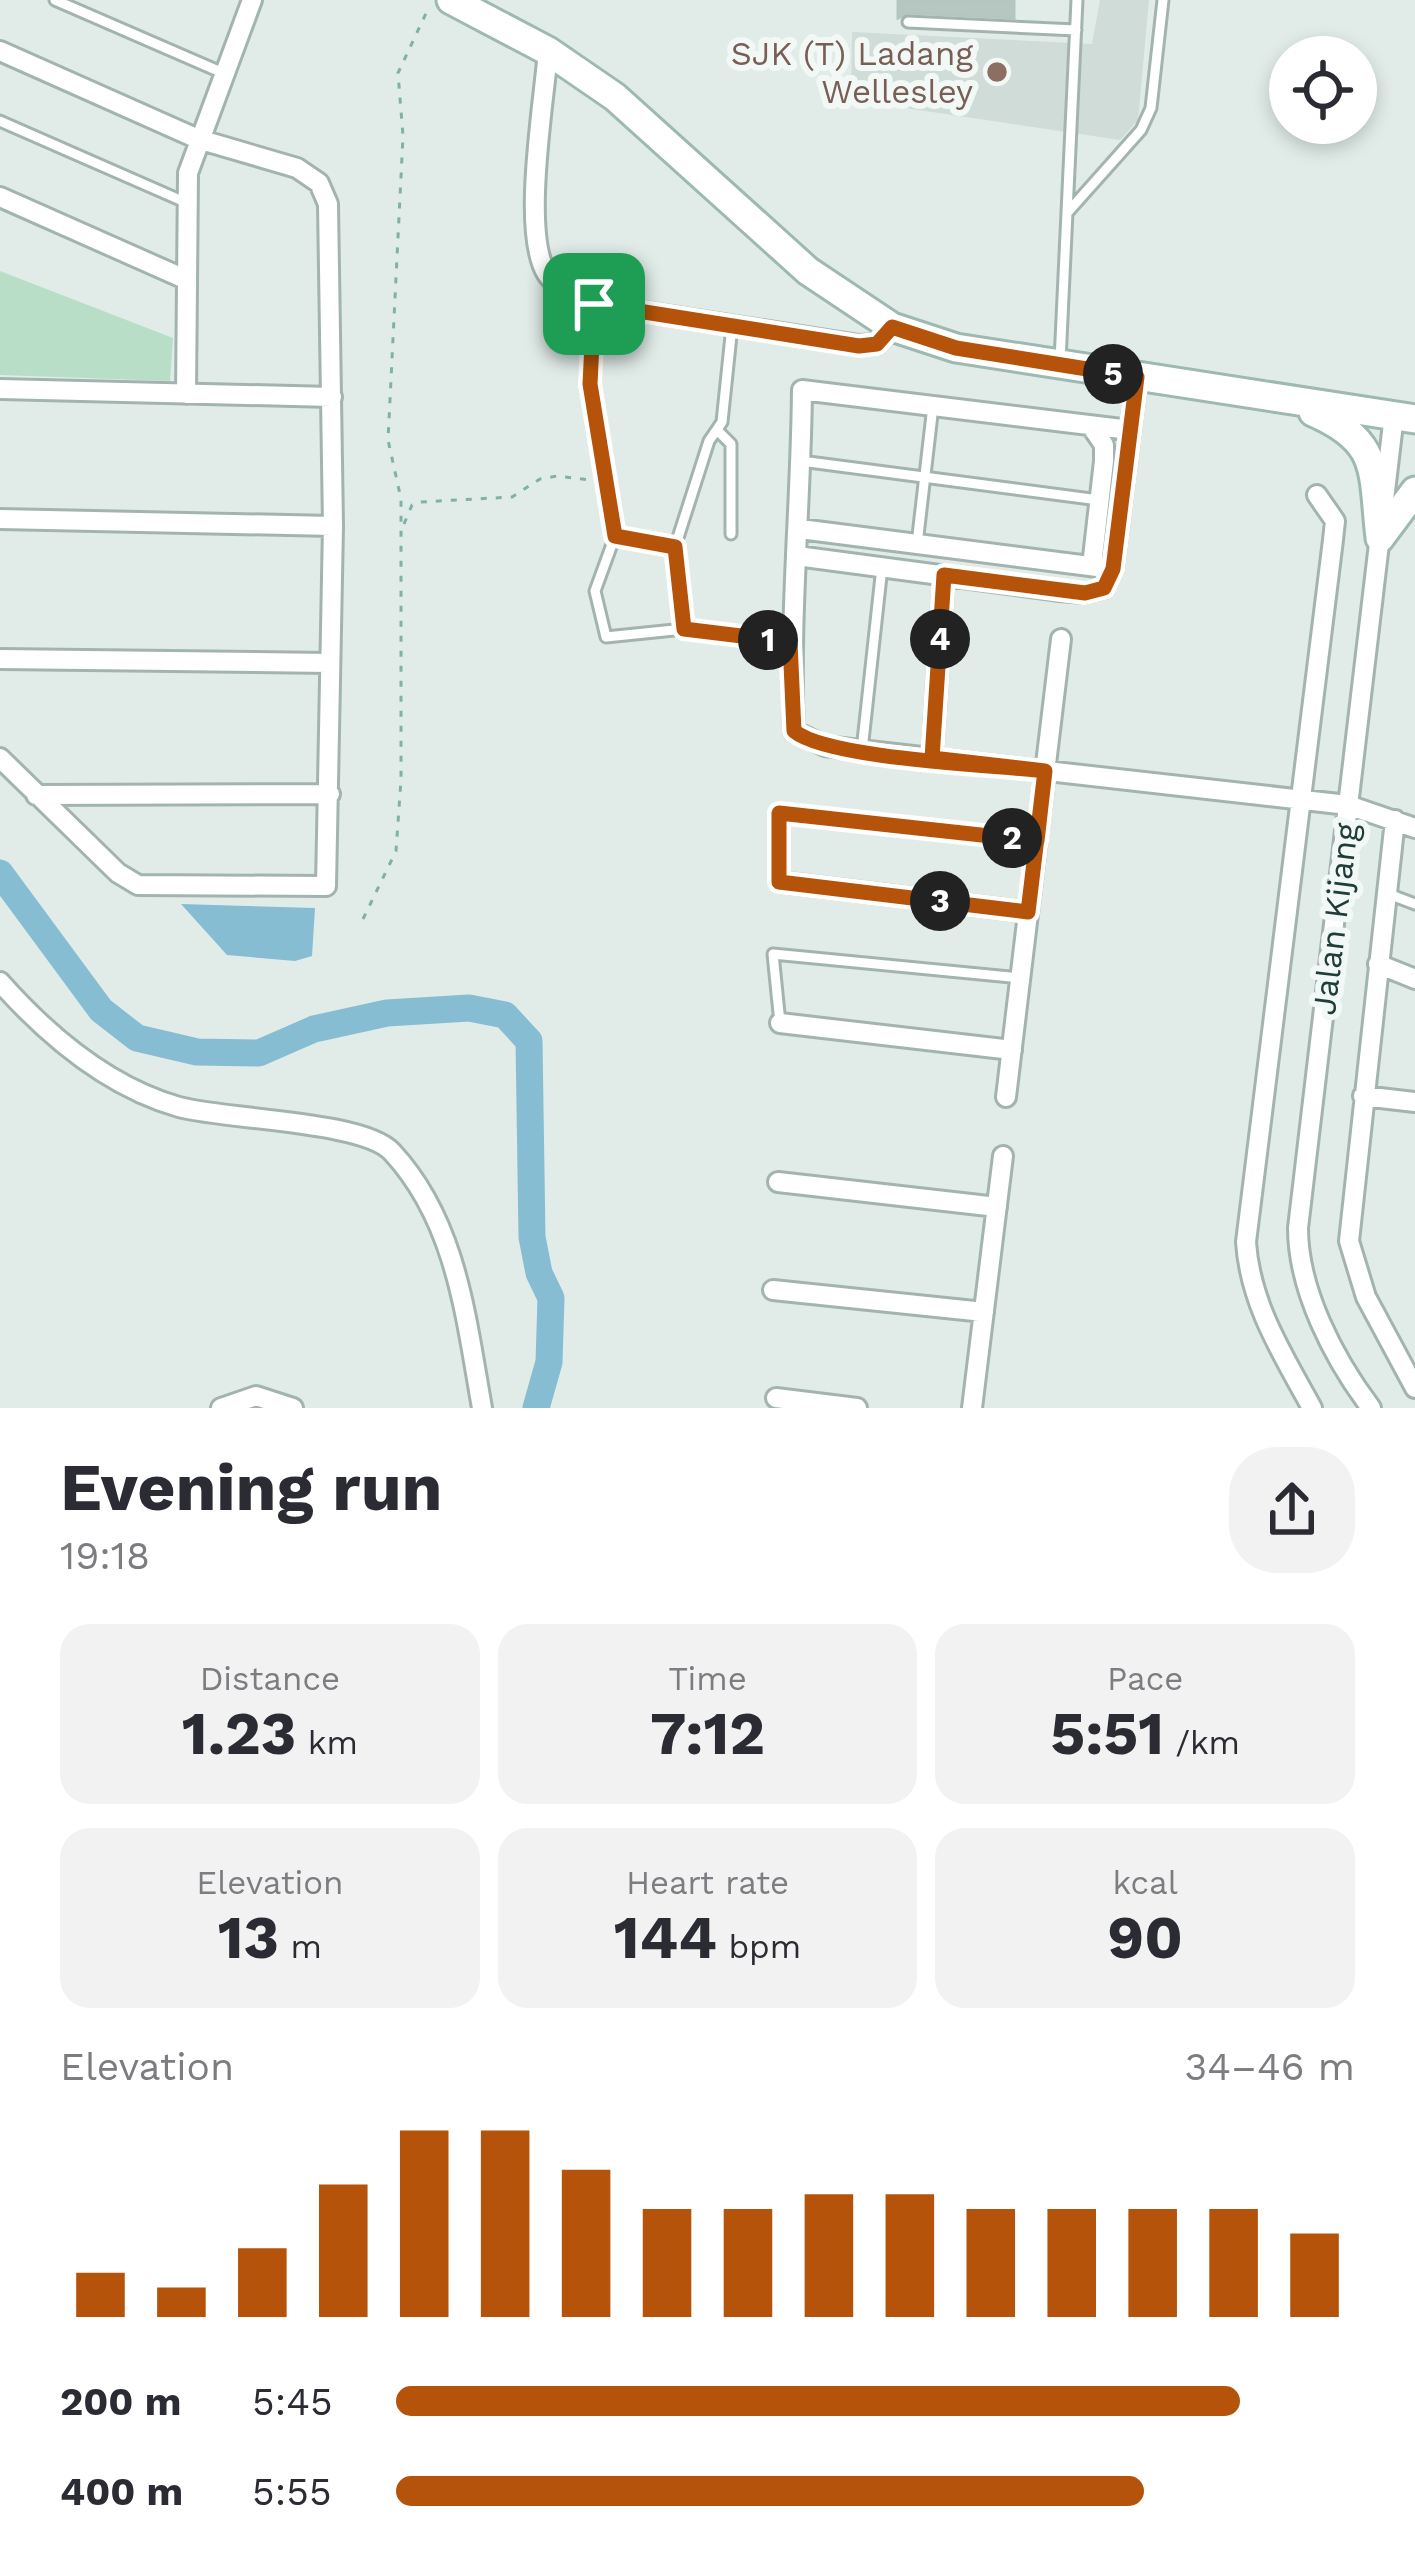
<!DOCTYPE html>
<html lang="en">
<head>
<meta charset="utf-8">
<style>
	body { margin:0; font-family:"Work Sans",sans-serif; background:#f2f2f3; color:#2b2b33; height:100vh; display:flex; flex-direction:column; font-size:45px; white-space:nowrap }
	* { box-sizing:border-box; margin:0 }
	p { font-size:39px; color:#7c7c81 }
	.icon { flex:none; width:66px; height:66px; fill:none; stroke:currentColor; stroke-width:2; stroke-linecap:round; stroke-linejoin:round }
	.map { position:relative; height:1408px; overflow:hidden }
	.drawer { display:flex; flex-direction:column; background:#fff; flex:1 }
	.drawer>* { flex:none }
	.buttons { position:absolute; left:1269px; top:36px; display:grid; gap:24px }
	.buttons a { display:grid; place-items:center; width:108px; height:108px; border-radius:50%; background:#fff; box-shadow:0 6px 18px #0003; font-size:60px }
	.pin { position:absolute; display:grid; place-items:center; width:102px; height:102px; color:#fff; margin:-51px; border-radius:24px; box-shadow:0 6px 18px #0006 }
	.km { position:absolute; width:60px; height:60px; margin:-30px; border-radius:50%; background:#222; color:#fff; font-size:33px; line-height:60px; text-align:center }
	.round { display:grid; place-items:center; flex:none; width:126px; height:126px; border-radius:48px; background:#f2f2f3 }
	.overview { display:flex; align-items:center; justify-content:space-between; height:204px; padding:0 60px }
	h1 { font-size:66px; font-weight:700; line-height:90px }
	.figures { display:grid; grid-template-columns:repeat(3,1fr); gap:18px; height:204px; padding:12px 60px }
	.figures div { display:grid; align-content:center; border-radius:30px; background:#f2f2f3; text-align:center }
	.figures b { font-size:60px; font-weight:700 }
	.figures small { font-size:33px; font-weight:400 }
	.figures p { font-size:33px }
	.chart { height:336px; padding:24px 60px }
	.chart p { display:flex; justify-content:space-between }
	.chart svg { width:100%; height:216px; margin-top:12px; stroke:#b45309; stroke-width:6 }
	ul { padding:0 60px; list-style:none; font-size:39px }
	li { display:grid; grid-template-columns:192px 144px 1fr; align-items:center; height:90px }
	li i { height:30px; border-radius:15px; background:#b45309 }
	.map>svg:first-child { display:block }
	.built { fill:#cfdcd7 }
	.green { fill:#b8dec8 }
	.water { fill:#86bdd3 }
	.lines { fill:none; stroke-linecap:round; stroke-linejoin:round }
	.river { stroke:#86bdd3; stroke-width:27 }
	.building { fill:#b6c7c2; stroke:#b3c6c0; stroke-width:3 }
	.lane-casing { stroke:#a3b4b0; stroke-width:15 }
	.street-casing { stroke:#a3b4b0; stroke-width:24 }
	.secondary-casing { stroke:#9eb8b2; stroke-width:33 }
	.path { stroke:#80b1a8; stroke-width:3; stroke-dasharray:6 9; stroke-linecap:butt }
	.lane { stroke:#fff; stroke-width:9 }
	.street { stroke:#fff; stroke-width:18 }
	.secondary { stroke:#fff; stroke-width:27 }
	.route-casing { stroke:#fff; stroke-width:24 }
	.route { stroke:#b45309; stroke-width:15 }
	.education-dot { fill:#8d6e63; stroke:#f1f8f6; stroke-width:4.5 }
	.labels { text-anchor:middle; dominant-baseline:central; stroke-width:12; stroke-linejoin:round; paint-order:stroke }
	.education-label { font-size:33px; fill:#785e54; stroke:#f1f8f6; text-anchor:end }
	.street-label { font-size:33px; fill:#203d39; stroke:#f1f8f6 }
</style>
</head>
<body>
<div class="map">
<svg width="1415" height="1408" viewBox="0 0 1415 1408">
	<rect width="100%" height="100%" fill="#e1ece8"/>
	<!-- built -->
	<path class="built" d="M1100 0H1149L1138 120 1120 140 851 100 852 32 1092 44Z"/>
	<!-- green -->
	<path class="green" d="M0 271 173 338 170 381 0 375Z"/>
	<!-- water -->
	<path class="water" d="M181 904 315 908 312 956 295 961 227 955Z"/>
	<g class="lines">
		<!-- river -->
		<path class="river" d="M0 873 101 1010 137 1038 197 1052 259 1053 314 1029 387 1013 469 1008 505 1015 529 1041 532 1237 539 1273 551 1298 549 1362 536 1408"/>
	</g>
	<!-- building -->
	<path class="building" d="M898 0H1014V18L908 13 898 18Z"/>
	<g class="lines">
		<!-- lane casing -->
		<g class="lane-casing">
			<path id="lane" d="M55 0 223 73
				M908 22 1076 30
				M0 121 187 203
				M1067 213 1141 130 1151 108 1163 0
				M594 304 590 384 615 536 595 591 606 637 684 629 790 642
				M1060 361 1077 0
				M717 430 731 444V534
				M801 461 1099 500
				M615 536 675 547
				M917 544 933 406
				M684 629 675 547 709 441 722 422 732 326
				M862 750 882 567
				M780 882V813L1037 841
				M1386 893 1415 904
				M780 1023 773 954 1020 978"/>
		</g>
		<!-- street casing -->
		<g class="street-casing">
			<path id="street" d="M0 51 198 139 297 168 319 183 328 204 333 526 326 886 138 885 118 873 0 758
				M548 51C544 102 521 234 547 274 557 289 578 296 594 304L859 345 877 344 892 327
				M0 197 185 279
				M0 389 332 397
				M186 394 188 173 252 0
				M1091 426 1104 445V461L1092 566
				M1130 430 802 390C801 504 789 617 794 731L825 746 1348 805 1415 828
				M1384 500 1394 415
				M0 519 333 526
				M800 529 1113 569
				M797 556 1060 591 1085 593 1104 588 1113 569 1137 377
				M0 659 330 663
				M932 758 944 575
				M36 795 330 794
				M1395 820 1349 1241 1366 1297 1415 1388
				M780 882 1028 912
				M1378 964 1415 979
				M0 982C48 1036 108 1087 179 1107 228 1120 364 1121 392 1152 457 1222 466 1319 482 1408
				M780 1023 1012 1050
				M1363 1096 1415 1102
				M1006 1097 1061 639
				M778 1182 997 1207
				M773 1290 984 1312
				M776 1398 857 1408
				M221 1408 256 1396 293 1408
				M972 1408 1003 1156
				M1312 1408C1283 1355 1250 1304 1246 1242L1333 540 1335 521 1317 495
				M1371 1408C1334 1359 1298 1290 1298 1228L1381 527"/>
		</g>
		<!-- secondary casing -->
		<g class="secondary-casing">
			<path id="secondary" d="M451 0 548 51 615 97 808 271 892 327 956 348 1415 419
				M1313 412C1382 442 1372 471 1380 538
				M1380 538 1415 491"/>
		</g>
		<!-- path -->
		<path class="path" d="M404 524 412 505 420 502 512 497 540 479 557 476 590 480
			M363 919 396 851 401 780V499L388 440 403 136 398 73 429 7"/>
		<!-- lane -->
		<use href="#lane" class="lane"/>
		<!-- street -->
		<use href="#street" class="street"/>
		<!-- secondary -->
		<use href="#secondary" class="secondary"/>
	</g>
	<g class="lines">
		<!-- route casing -->
		<g class="route-casing">
			<path id="route" d="M594 304 590 384 615 536 675 547 684 629 790 642 794 731C828 759 993 765 1045 771L1037 841 779 813V882L1028 912 1045 771 932 758 944 575 1085 593 1104 588 1113 569 1137 377 956 348 892 327 877 344 859 346 594 304"/>
		</g>
		<!-- route -->
		<use href="#route" class="route"/>
	</g>
	<!-- markers -->
	<circle class="education-dot" cx="997" cy="72" r="12"/>
	<g class="labels">
		<!-- education labels -->
		<g class="education-label">
			<text x="973" y="53">SJK (T) Ladang<tspan x="973" dy="38">Wellesley</tspan></text>
		</g>
		<!-- street labels -->
		<g class="street-label">
			<text transform="translate(1335 919) rotate(-83)">Jalan Kijang</text>
		</g>
	</g>
</svg>
<div class="buttons">
<a><svg class="icon" aria-label="locate" viewBox="0 0 24 24"><circle cx="12" cy="12" r="6"/><path d="M12 2v4M12 18v4M2 12h4M18 12h4"/></svg></a>
</div>
<div class="pin" style="left:594px;top:304px;background:#1e9e55"><svg class="icon" aria-label="arrive" viewBox="0 0 24 24"><path d="M6 21V4h12l-3 4 3 4H6"/></svg></div>
<b class="km" style="left:768px;top:640px">1</b>
<b class="km" style="left:1012px;top:838px">2</b>
<b class="km" style="left:940px;top:901px">3</b>
<b class="km" style="left:940px;top:639px">4</b>
<b class="km" style="left:1113px;top:374px">5</b>
</div>
<section class="drawer">
<div class="overview"><div><h1>Evening run</h1><p>19:18</p></div><a class="round"><svg class="icon" aria-label="share" viewBox="0 0 24 24"><path d="M12 15V3M7 8l5-5 5 5M5 13v7h14v-7"/></svg></a></div>
<div class="figures">
<div><p>Distance</p><b>1.23<small> km</small></b></div>
<div><p>Time</p><b>7:12</b></div>
<div><p>Pace</p><b>5:51<small> /km</small></b></div>
</div>
<div class="figures">
<div><p>Elevation</p><b>13<small> m</small></b></div>
<div><p>Heart rate</p><b>144<small> bpm</small></b></div>
<div><p>kcal</p><b>90</b></div>
</div>
<div class="chart"><p><span>Elevation</span>34–46 m</p>
<svg viewBox="0 0 160 44" preserveAspectRatio="none"><path d="M5 44V35M15 44V38M25 44V30M35 44V17M45 44V6M55 44V6M65 44V14M75 44V22M85 44V22M95 44V19M105 44V19M115 44V22M125 44V22M135 44V22M145 44V22M155 44V27"/></svg>
</div>
<ul>
<li><b>200 m</b>5:45<i style="width:88%"></i></li>
<li><b>400 m</b>5:55<i style="width:78%"></i></li>
</ul>
</section>
</body>
</html>
